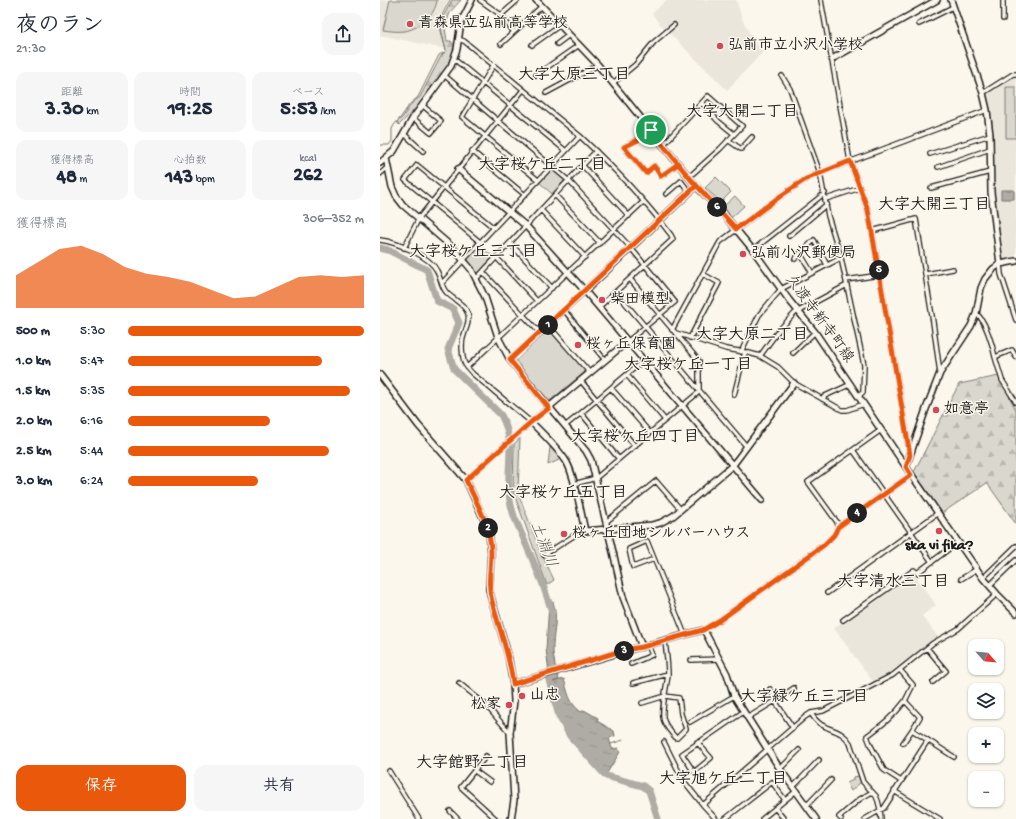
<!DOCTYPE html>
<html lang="ja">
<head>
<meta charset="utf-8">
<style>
	body { margin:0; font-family:"Gochi Hand","Klee One",sans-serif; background:#f6f6f7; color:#1f2937; height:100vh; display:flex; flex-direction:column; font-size:15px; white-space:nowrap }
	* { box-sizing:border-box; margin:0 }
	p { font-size:13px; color:#747a83 }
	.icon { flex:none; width:22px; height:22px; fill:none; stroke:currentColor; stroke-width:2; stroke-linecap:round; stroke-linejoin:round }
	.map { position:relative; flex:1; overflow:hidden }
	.sheet { display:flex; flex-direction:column; background:#fff; width:380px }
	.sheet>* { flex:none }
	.needle { width:26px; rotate:117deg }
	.fabs { position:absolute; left:588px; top:639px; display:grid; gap:8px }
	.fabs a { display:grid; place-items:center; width:36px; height:36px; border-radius:8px; background:#fff; box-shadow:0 1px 3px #0004; font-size:20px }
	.pin { position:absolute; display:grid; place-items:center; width:34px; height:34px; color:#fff; margin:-17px; border:2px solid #fff; border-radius:50%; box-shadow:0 1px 4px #0007 }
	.km { position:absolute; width:20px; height:20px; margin:-10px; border-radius:50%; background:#222; color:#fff; font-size:11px; line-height:20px; text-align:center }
	.round { display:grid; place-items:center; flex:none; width:42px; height:42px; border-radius:12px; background:#f6f6f7 }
	.head { display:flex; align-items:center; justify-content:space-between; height:68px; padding:0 16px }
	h1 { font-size:22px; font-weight:800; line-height:30px }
	.stats { display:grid; grid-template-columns:repeat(3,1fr); gap:6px; height:68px; padding:4px 16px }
	.stats div { display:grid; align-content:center; border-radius:10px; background:#f6f6f7; text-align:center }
	.stats b { font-size:20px; font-weight:800 }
	.stats small { font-size:11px; font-weight:400 }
	.stats p { font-size:11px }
	.chart { height:112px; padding:8px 16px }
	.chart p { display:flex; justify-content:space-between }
	.chart svg { width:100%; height:72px; margin-top:4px; fill:#ea580c; opacity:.7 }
	.cta { display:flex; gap:8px; margin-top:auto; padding:8px 16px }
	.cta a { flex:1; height:46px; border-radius:12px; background:#ea580c; color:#fff; font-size:16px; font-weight:800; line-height:46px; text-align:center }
	.cta a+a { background:#f6f6f7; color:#1f2937 }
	ul { padding:0 16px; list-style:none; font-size:13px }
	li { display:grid; grid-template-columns:64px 48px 1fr; align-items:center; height:30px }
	li i { height:10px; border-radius:5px; background:#ea580c }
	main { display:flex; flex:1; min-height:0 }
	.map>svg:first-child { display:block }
	.built { fill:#eae6dc }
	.green { fill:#dad7ce; stroke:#7b7a75 }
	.forest { fill:url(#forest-firs); stroke:#7b7a75 }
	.water { fill:url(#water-ripples); stroke:#74726e }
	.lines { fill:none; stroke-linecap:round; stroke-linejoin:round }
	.stream { stroke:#74726e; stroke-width:1 }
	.river { stroke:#afaca5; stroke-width:7 }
	.street-casing { stroke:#1c1c1c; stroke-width:6 }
	.secondary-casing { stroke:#1c1c1c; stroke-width:8 }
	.street { stroke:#fbf7ec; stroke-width:3.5 }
	.secondary { stroke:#fbf7ec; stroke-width:5 }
	.route-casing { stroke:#fff; stroke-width:8 }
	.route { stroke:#ea580c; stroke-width:5 }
	.poi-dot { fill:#d1495b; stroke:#fbf7ec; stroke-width:1.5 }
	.labels { text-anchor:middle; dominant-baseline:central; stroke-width:3; stroke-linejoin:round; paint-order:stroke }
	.poi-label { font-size:15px; font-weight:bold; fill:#1c1c1c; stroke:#fbf7ec; text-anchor:start }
	.street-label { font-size:15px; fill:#1c1c1c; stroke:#fbf7ec }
	.neighbourhood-label { font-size:16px; font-weight:bold; fill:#1c1c1c; stroke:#fbf7ec }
	.water-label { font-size:16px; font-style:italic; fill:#575653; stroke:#fbf7ec }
</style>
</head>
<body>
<main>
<section class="sheet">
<div class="head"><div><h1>夜のラン</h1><p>21:30</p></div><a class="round"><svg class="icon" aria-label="share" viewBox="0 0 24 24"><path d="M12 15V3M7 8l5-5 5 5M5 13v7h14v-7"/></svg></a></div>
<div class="stats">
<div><p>距離</p><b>3.30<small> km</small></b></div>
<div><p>時間</p><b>19:25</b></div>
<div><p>ペース</p><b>5:53<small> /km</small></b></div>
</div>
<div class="stats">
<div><p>獲得標高</p><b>48<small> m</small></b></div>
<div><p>心拍数</p><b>143<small> bpm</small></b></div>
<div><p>kcal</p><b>262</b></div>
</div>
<div class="chart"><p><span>獲得標高</span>306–352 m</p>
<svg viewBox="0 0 160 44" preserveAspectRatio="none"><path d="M0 44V24L10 16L20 8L30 6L40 11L50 19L60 23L70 25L80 28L90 33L100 38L110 37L120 31L130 25L140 24L150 25L160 24V44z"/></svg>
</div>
<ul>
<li><b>500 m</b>5:30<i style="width:100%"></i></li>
<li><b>1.0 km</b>5:47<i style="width:82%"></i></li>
<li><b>1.5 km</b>5:35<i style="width:94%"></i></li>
<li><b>2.0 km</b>6:16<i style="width:60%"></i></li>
<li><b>2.5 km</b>5:44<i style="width:85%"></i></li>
<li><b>3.0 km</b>6:24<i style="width:55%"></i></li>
</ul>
<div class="cta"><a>保存</a><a>共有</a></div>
</section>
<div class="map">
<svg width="636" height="819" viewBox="0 0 636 819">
	<defs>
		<pattern id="forest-firs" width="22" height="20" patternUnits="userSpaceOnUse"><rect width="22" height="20" fill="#dad7ce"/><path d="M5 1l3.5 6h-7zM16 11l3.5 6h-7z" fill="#bab8b0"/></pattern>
		<pattern id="water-ripples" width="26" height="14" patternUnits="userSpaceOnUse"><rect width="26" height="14" fill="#afaca5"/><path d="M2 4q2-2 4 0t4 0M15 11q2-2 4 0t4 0" fill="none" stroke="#96938d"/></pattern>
	</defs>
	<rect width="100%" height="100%" fill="#fbf7ec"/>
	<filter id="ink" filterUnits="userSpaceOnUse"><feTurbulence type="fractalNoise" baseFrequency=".025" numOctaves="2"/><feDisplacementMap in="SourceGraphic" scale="8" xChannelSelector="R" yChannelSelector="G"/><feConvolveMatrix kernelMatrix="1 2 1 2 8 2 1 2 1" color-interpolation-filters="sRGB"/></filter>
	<g filter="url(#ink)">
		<!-- built -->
		<path class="built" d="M0 0H69L62 11 60 20V32L65 49 0 35Z
			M286 0H356L363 21 375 42 383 52 347 90 280 24 272 14Z
			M636 77V258L622 260 613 182 614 144 610 108 607 94 621 85 622 82Z
			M533 573 556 605 542 616 558 637 513 672 494 683 454 628Z"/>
		<!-- green -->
		<path class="green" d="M10 0H57C55 16 40 28 25 31 18 32 10 31 3 30Z
			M626 87H636V138H626Z
			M172 168 185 180 172 194 159 182Z
			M336 177 351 192 341 202 325 188Z
			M355 196 364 206 351 218 344 206Z
			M100 245 113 257 97 274 88 260 89 257Z
			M170 328 206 371 171 400 167 401 135 362 136 360Z
			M140 438 138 493 161 552 174 580 167 585 133 491 134 444Z
			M170 447 181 459 168 465Z
			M480 776 481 782 471 791 467 783 473 780V777Z"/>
		<!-- forest -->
		<path class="forest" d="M72 0H81L70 12 65 28 67 41H71L76 47C65 77 42 103 19 125L17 122 22 118 32 103 40 97 61 56 66 51 61 29 63 17Z
			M619 376 636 410V524L607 483 562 513 534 472 579 384Z"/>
		<!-- water -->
		<path class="water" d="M621 190H634V199H621Z
			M173 602C179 618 172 635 173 652 174 661 176 671 179 680L172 682 184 679C188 693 189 703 201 712L204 710 218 718 217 721 234 731 235 736 229 738 232 749 238 748 240 752 227 773 190 734 184 724 179 714 171 680H170V683L168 677 169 672 166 649 169 604Z"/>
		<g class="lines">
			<!-- stream -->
			<path class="stream" d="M0 145H9L12 141V129L14 125 21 117 30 104 38 97 59 55 65 52 66 49C62 37 57 23 64 11 66 7 68 4 70 0
				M231 744 243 740"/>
			<!-- river -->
			<path class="river" d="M0 248 8 250 47 270 57 301 73 309 79 323 68 349 74 369 121 415C136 444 127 463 129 492 129 500 132 509 134 516L162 582 172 612
				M171 674 169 680 179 716 190 736 226 776 263 786 269 791 278 819"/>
			<!-- street casing -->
			<g class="street-casing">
				<path id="street" d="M100 0 121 15 138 0
					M441 0 470 161 488 210 492 231 530 454
					M121 15 133 31
					M623 19V0
					M539 24 573 7
					M78 39 84 41 200 136C232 166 264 199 291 235L293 239 219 307
					M121 44 162 6
					M177 44 189 35
					M152 45 180 25
					M74 59 186 151
					M113 66 82 117 158 180
					M64 75 189 181 251 248 295 302 248 341
					M156 75 199 45
					M402 76 410 89 440 173 448 216 461 258 484 365 483 392 479 396
					M233 83 256 64 274 42 294 25
					M166 93 218 65
					M603 93 633 74H636
					M322 103 338 121 354 134
					M33 118 51 133 61 121 42 105
					M271 130 258 139 244 147 266 173 274 166 281 176 298 164
					M24 134 43 151
					M348 140 361 149 372 137
					M283 145 328 96 362 126 340 149 309 177
					M92 151 145 195
					M550 154 610 135
					M203 166 249 216
					M558 167 610 149
					M0 174 8 167
					M551 188 610 172
					M286 194 301 181 310 193
					M175 195 220 243
					M446 199 480 188
					M161 210 205 257
					M492 231 536 219 553 322 560 373
					M409 236 447 204
					M0 240C16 242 50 256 57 271 61 278 61 287 67 293 74 300 86 305 88 314 90 321 86 328 84 335 81 342 82 355 84 362 86 367 90 371 93 374L151 422
					M100 242 25 180 37 165 114 228
					M130 243 172 288
					M24 248 39 218 143 90
					M373 250 445 193
					M420 253 432 273
					M116 257 157 301
					M415 259 434 240 447 265
					M620 264 621 274 636 320
					M103 272 160 333
					M546 274 573 269
					M96 279 216 151
					M466 280 500 275
					M62 283 200 136
					M236 292 367 447
					M184 310 225 360
					M596 314C605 318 613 347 615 357
					M168 325 210 373
					M292 330 340 242 402 195 426 179 440 173 607 110
					M296 333 346 349 365 352 380 356 398 367 414 383 462 410H467L484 404
					M310 338 339 283 323 274
					M361 352 379 315 401 289 461 258
					M413 353 435 332
					M380 356 398 331 415 313 467 285
					M636 357 632 350 615 357 622 380 636 402
					M130 360 205 291
					M87 367 263 202
					M247 375 285 420
					M201 381 255 446
					M231 388 270 433
					M354 395 365 352
					M442 399 445 396 471 384
					M201 413 264 360
					M185 426 201 413 239 459
					M473 450 552 562
					M86 480 151 422 169 407
					M194 484 216 478 319 392V361L250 279
					M226 522 276 481 301 510
					M458 527 457 522 428 482 501 430
					M164 555 195 535 205 531
					M274 559 253 567 249 549 267 541 305 635
					M603 578 636 546
					M581 579 597 569
					M610 585 636 560
					M447 593 558 513
					M463 620 534 570 537 573 578 542
					M323 630 340 620 444 545 454 535 458 527 531 475
					M547 648 566 671 553 682
					M311 660 340 659
					M251 664 272 655 268 645
					M520 670 533 685 525 701 540 717 532 730 574 757
					M79 683 105 704 130 733
					M253 683 288 674
					M390 689 395 701 413 728
					M262 703 285 696 299 698 301 714 306 729 297 738 295 737C291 732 286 727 284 721 280 713 287 685 288 675 288 663 286 652 285 640
					M431 713C441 733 459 725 470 743L483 782 496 796 498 801 500 809 501 819
					M367 718 395 701 414 688
					M310 722 354 696
					M284 742 303 780 323 805
					M317 742 331 758 314 772 302 754 363 712
					M523 743 532 730
					M106 756 81 787 116 819
					M400 769 419 750
					M9 771 39 819
					M95 771 110 782
					M521 781 504 770 491 746 487 736C502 725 514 716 525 701
					M413 787 439 760
					M514 791 560 819
					M426 806 451 780
					M395 808 404 819
					M70 811 78 819
					M336 819 323 805 425 717 431 713 443 711 513 675 553 643 578 629 617 594
					M345 819 392 782 405 800
					M382 819 415 792
					M461 819 459 817 480 799 492 792
					M485 819 504 808 548 740"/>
			</g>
			<!-- secondary casing -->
			<g class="secondary-casing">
				<path id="secondary" d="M156 0 218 65 316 186 340 210 373 250 409 300 435 332 526 467 603 578 617 594 636 613
					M571 0 603 93 607 110 610 135 611 192 620 264
					M452 59 557 0
					M6 158 12 187 16 196 23 205 72 247 91 269 105 297 118 337 130 360 206 451 211 460 234 556 243 597 262 647
					M0 163 14 151 33 118 71 66 77 49 81 22 92 0
					M78 169 146 226 205 291 382 500
					M205 291 316 186
					M0 375 38 425 86 480 106 524 109 532 111 552 109 589 112 601 128 655 133 684 134 701 130 733 134 800 131 819
					M169 407 248 341
					M151 422C163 434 177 447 186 461 195 475 201 514 205 531L272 525 280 523 293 516 353 465 414 383
					M526 467 546 409 560 373 591 326 596 314 601 288 605 279 613 269 620 264 636 261
					M133 684 245 651 323 630 325 632 347 674 354 696 400 769 436 819"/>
			</g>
			<!-- street -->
			<use href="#street" class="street"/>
			<!-- secondary -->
			<use href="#secondary" class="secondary"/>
		</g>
	</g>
	<g class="lines" filter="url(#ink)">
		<!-- route casing -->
		<g class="route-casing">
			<path id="route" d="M271 130 316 186 130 360 169 408 151 422 86 480C97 504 111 526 111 552 111 569 107 584 112 601 119 629 130 655 133 684L244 650 262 647 323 630 340 620 444 545 454 535 458 527 531 475 526 467 530 455 492 232 488 210 470 161 426 179 402 195 356 229C337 207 316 186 298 164L281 176 274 166 266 173 244 147 258 140 271 130"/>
		</g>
		<!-- route -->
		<use href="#route" class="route"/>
	</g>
	<!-- markers -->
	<g class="poi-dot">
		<circle cx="30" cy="24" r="4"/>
		<circle cx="340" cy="46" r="4"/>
		<circle cx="363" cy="254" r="4"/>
		<circle cx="222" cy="300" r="4"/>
		<circle cx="198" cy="345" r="4"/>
		<circle cx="556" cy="410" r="4"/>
		<circle cx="559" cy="531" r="4"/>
		<circle cx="184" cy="534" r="4"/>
		<circle cx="142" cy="696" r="4"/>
		<circle cx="129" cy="705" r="4"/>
	</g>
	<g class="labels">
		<!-- poi labels -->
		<g class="poi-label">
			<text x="38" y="24">青森県立弘前高等学校</text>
			<text x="348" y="46">弘前市立小沢小学校</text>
			<text x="371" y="254">弘前小沢郵便局</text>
			<text x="230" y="300">柴田模型</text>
			<text x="206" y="345">桜ヶ丘保育園</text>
			<text x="564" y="410">如意亭</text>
			<text x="192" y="534">桜ヶ丘団地シルバーハウス</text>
			<text x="559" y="546" text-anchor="middle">ska vi fika?</text>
			<text x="150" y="696">山忠</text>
			<text x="121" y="705" text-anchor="end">松家</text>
		</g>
		<!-- street labels -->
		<g class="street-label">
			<text transform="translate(439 319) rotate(54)">久渡寺新寺町線</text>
		</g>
		<!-- neighbourhood labels -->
		<g class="neighbourhood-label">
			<text x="194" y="76">大字大原三丁目</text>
			<text x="362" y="113">大字大開二丁目</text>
			<text x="162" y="166">大字桜ケ丘二丁目</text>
			<text x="554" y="206">大字大開三丁目</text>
			<text x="93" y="253">大字桜ケ丘三丁目</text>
			<text x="372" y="336">大字大原二丁目</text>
			<text x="308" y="366">大字桜ケ丘一丁目</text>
			<text x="255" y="438">大字桜ケ丘四丁目</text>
			<text x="183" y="494">大字桜ケ丘五丁目</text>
			<text x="513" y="583">大字清水三丁目</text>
			<text x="424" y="698">大字緑ケ丘三丁目</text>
			<text x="92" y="764">大字館野二丁目</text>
			<text x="343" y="780">大字旭ケ丘二丁目</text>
		</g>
		<!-- water labels -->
		<g class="water-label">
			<text transform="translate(162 545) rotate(69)">土淵川</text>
		</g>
	</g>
</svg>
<div class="fabs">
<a><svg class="needle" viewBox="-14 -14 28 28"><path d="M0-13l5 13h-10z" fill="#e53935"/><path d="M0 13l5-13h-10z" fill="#747a83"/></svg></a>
<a><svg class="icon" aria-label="layers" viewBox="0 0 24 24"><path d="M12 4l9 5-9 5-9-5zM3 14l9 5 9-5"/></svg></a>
<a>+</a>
<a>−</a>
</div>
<div class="pin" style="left:271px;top:130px;background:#1e9e55"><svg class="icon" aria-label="arrive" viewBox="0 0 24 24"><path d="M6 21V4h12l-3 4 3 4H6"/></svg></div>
<b class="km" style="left:168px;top:325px">1</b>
<b class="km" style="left:108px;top:528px">2</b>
<b class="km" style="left:244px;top:651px">3</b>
<b class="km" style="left:477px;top:513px">4</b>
<b class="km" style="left:499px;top:270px">5</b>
<b class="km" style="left:337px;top:207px">6</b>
</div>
</main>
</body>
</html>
